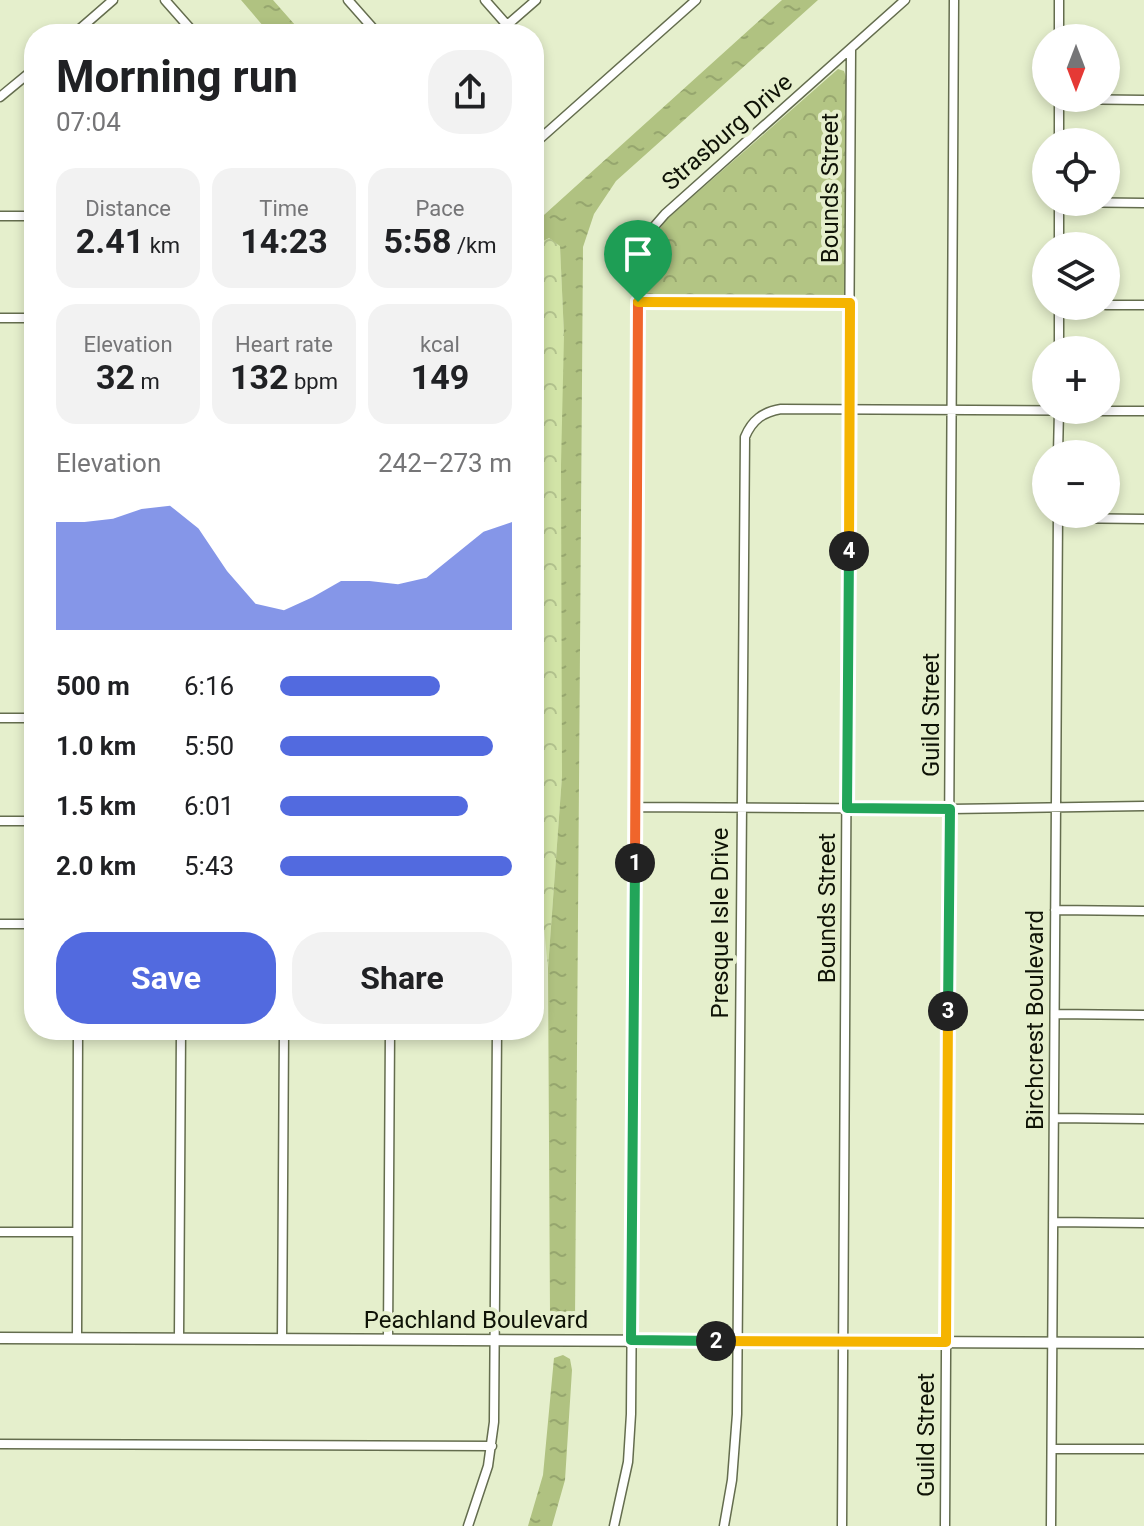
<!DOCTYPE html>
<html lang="en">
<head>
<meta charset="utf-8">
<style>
	body { margin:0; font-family:Roboto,sans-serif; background:#f2f2f2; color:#202124; height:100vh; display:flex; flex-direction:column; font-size:30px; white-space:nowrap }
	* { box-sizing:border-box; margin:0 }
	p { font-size:26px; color:#757577 }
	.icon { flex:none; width:44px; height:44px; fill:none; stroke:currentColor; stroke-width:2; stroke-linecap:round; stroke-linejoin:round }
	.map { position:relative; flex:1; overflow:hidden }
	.side { position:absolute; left:24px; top:24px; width:520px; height:1016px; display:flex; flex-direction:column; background:#fff; border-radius:32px; box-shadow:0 4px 12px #0003 }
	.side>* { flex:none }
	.needle { width:52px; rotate:180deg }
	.fabs { position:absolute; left:1032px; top:24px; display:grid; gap:16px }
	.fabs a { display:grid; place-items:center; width:88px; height:88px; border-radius:50%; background:#fff; box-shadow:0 4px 12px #0003; font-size:40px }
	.pin { position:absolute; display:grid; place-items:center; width:68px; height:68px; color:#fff; margin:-82px -34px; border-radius:50% 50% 50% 0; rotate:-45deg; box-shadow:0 0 8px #0007 }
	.pin .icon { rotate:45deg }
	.km { position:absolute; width:40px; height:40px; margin:-20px; border-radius:50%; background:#222; color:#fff; font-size:22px; line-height:40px; text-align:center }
	.round { display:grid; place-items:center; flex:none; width:84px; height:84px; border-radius:32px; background:#f2f2f2 }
	.head { display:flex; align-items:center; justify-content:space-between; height:136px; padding:0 32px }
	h1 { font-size:44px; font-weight:700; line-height:60px }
	.metrics { display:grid; grid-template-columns:repeat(3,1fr); gap:12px; height:136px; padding:8px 32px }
	.metrics div { display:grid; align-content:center; border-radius:20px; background:#f2f2f2; text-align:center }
	.metrics b { font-size:34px; font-weight:700 }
	.metrics small { font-size:22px; font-weight:400 }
	.metrics p { font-size:22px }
	.chart { height:224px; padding:16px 32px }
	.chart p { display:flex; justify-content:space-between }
	.chart svg { width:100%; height:144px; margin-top:8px; fill:#526adf; opacity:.7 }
	.cta { display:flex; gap:16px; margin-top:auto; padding:16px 32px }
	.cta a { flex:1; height:92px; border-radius:32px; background:#526adf; color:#fff; font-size:32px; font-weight:700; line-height:92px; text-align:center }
	.cta a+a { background:#f2f2f2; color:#202124 }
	ul { padding:0 32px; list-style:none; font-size:26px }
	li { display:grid; grid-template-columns:128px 96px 1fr; align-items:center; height:60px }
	li i { height:20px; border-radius:10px; background:#526adf }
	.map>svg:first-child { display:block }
	.forest { fill:url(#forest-crowns) }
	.park { fill:url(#park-crowns) }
	.water { fill:url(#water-ripples) }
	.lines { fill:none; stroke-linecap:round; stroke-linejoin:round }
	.minor-casing { stroke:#646d4e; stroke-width:11 }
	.tertiary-casing { stroke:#646d4e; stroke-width:13 }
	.minor { stroke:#fff; stroke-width:8 }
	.tertiary { stroke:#fff; stroke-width:10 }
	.split-1-casing { stroke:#fff; stroke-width:16 }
	.split-2-casing { stroke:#fff; stroke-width:16 }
	.split-3-casing { stroke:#fff; stroke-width:16 }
	.split-4-casing { stroke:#fff; stroke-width:16 }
	.split-5-casing { stroke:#fff; stroke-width:16 }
	.split-1 { stroke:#f0652b; stroke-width:10 }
	.split-2 { stroke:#22a559; stroke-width:10 }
	.split-3 { stroke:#f5b400; stroke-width:10 }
	.split-4 { stroke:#22a559; stroke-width:10 }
	.split-5 { stroke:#f5b400; stroke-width:10 }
	.labels { text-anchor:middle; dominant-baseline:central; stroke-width:8; stroke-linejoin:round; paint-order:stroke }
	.street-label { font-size:24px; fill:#0e1206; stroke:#e5efcc }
</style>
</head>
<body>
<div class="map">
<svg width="1144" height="1526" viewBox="0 0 1144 1526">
	<defs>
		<pattern id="forest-crowns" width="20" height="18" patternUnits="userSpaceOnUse" patternTransform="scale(2)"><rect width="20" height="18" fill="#b3c584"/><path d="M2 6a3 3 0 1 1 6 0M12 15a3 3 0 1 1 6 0" fill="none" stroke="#99a870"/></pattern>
		<pattern id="park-crowns" width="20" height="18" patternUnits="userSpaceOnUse" patternTransform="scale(2)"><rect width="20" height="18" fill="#d2e4a7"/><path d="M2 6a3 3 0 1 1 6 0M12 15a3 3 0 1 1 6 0" fill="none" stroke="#b3c38e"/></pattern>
		<pattern id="water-ripples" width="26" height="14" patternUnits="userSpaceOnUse" patternTransform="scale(2)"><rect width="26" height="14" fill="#b0c281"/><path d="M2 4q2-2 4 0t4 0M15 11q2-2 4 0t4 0" fill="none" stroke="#96a66e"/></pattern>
	</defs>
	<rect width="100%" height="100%" fill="#e5efcc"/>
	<!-- forest -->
	<path class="forest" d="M838 69 844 71 846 77V297L644 296C645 263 646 246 667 219Z"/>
	<!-- park -->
	<path class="park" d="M549 238 560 245 564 335 562 776 548 968 542 908 534 867V246Z"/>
	<!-- water -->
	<path class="water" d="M241 0H273L303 34H270Z
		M782 0H818L616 181 594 214 583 247 575 1320 567 1326 557 1327 550 1316 548 968 562 776 561 465 564 335 560 246 549 238 534 246V224Z
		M563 1355 570 1359 572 1370 565 1480 552 1526H528L543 1475 554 1358Z"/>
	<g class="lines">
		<!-- minor casing -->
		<g class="minor-casing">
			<path id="minor" d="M165 0 195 34
				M348 0 378 34
				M485 0 507 25
				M74 34 113 0
				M497 34 536 0
				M1059 38V0
				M0 97 34 69
				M1059 99 1144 100
				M1059 142V98
				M534 144 696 0
				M1059 202 1144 203
				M0 216H34
				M1059 246V202
				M638 302 850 303
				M1106 305H1144
				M0 318H34
				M1059 350V306
				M1058 454 1059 410
				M1058 518 1144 519
				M0 718H34
				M635 807 950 809 1144 806
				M0 821H34
				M1055 910 1144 911
				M0 924H34
				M1055 1014 1144 1015
				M1054 1118 1144 1119
				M1053 1222 1144 1223
				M0 1232H77
				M77 1338 78 1030
				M179 1338 181 1030
				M282 1339 284 1030
				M388 1339 390 1030
				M0 1444 492 1446
				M1052 1449H1144
				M468 1526 488 1466 494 1422 497 1030
				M614 1526 628 1462 631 1414 640 254 652 229 665 214 905 0
				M724 1526 732 1480 737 1414 745 437C752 420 763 412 781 409L1144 411
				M842 1526 851 50
				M945 1526 954 0
				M1051 1526 1058 514"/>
		</g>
		<!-- tertiary casing -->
		<g class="tertiary-casing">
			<path id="tertiary" d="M0 1338 1144 1343"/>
		</g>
		<!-- minor -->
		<use href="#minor" class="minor"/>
		<!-- tertiary -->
		<use href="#tertiary" class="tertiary"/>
	</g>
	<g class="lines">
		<!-- split-1 casing -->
		<g class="split-1-casing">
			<path id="split-1" d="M635 863 638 302"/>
		</g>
		<!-- split-2 casing -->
		<g class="split-2-casing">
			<path id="split-2" d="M635 863 631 1340 716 1341"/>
		</g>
		<!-- split-3 casing -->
		<g class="split-3-casing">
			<path id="split-3" d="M716 1341 946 1342 948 1011"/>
		</g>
		<!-- split-4 casing -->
		<g class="split-4-casing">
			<path id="split-4" d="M849 551 847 808 950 809 948 1011"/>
		</g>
		<!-- split-5 casing -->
		<g class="split-5-casing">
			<path id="split-5" d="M638 302 850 303 849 551"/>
		</g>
		<!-- split-1 -->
		<use href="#split-1" class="split-1"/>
		<!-- split-2 -->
		<use href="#split-2" class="split-2"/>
		<!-- split-3 -->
		<use href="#split-3" class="split-3"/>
		<!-- split-4 -->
		<use href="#split-4" class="split-4"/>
		<!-- split-5 -->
		<use href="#split-5" class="split-5"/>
	</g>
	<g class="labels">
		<!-- street labels -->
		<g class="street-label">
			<text transform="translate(727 132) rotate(-41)">Strasburg Drive</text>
			<text transform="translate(830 188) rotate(-90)">Bounds Street</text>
			<text transform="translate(931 715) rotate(-90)">Guild Street</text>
			<text transform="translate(827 908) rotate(-90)">Bounds Street</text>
			<text transform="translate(720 923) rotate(-90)">Presque Isle Drive</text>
			<text transform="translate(1035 1020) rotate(-90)">Birchcrest Boulevard</text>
			<text x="476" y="1320">Peachland Boulevard</text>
			<text transform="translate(926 1435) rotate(-90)">Guild Street</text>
		</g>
	</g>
</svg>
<div class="fabs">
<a><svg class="needle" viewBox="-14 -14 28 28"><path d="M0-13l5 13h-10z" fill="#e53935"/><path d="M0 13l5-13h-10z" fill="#757577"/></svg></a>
<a><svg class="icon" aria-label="locate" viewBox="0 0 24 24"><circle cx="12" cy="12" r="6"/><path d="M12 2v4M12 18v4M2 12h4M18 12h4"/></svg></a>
<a><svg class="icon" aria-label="layers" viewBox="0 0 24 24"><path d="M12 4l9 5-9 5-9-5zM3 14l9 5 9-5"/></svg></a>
<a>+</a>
<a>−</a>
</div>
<div class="pin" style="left:638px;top:302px;background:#1e9e55"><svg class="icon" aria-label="arrive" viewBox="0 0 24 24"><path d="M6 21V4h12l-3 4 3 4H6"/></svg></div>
<b class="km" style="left:635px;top:863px">1</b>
<b class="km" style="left:716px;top:1341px">2</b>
<b class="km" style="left:948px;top:1011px">3</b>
<b class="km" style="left:849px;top:551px">4</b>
<section class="side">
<div class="head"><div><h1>Morning run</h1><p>07:04</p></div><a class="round"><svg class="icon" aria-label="share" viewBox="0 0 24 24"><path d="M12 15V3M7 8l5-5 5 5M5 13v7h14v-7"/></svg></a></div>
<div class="metrics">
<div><p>Distance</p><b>2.41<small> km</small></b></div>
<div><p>Time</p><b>14:23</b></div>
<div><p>Pace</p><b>5:58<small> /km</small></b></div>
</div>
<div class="metrics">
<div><p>Elevation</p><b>32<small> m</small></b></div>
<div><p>Heart rate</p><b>132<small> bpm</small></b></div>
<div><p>kcal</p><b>149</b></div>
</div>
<div class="chart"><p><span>Elevation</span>242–273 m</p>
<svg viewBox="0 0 160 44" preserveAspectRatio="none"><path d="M0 44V11L10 11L20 10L30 7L40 6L50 13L60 26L70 36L80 38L90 34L100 29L110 29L120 30L130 28L140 21L150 14L160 11V44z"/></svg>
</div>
<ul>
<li><b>500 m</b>6:16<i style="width:69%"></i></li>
<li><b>1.0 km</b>5:50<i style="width:92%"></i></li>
<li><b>1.5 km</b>6:01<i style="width:81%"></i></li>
<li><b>2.0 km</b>5:43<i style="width:100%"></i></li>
</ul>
<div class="cta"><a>Save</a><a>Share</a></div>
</section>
</div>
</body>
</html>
